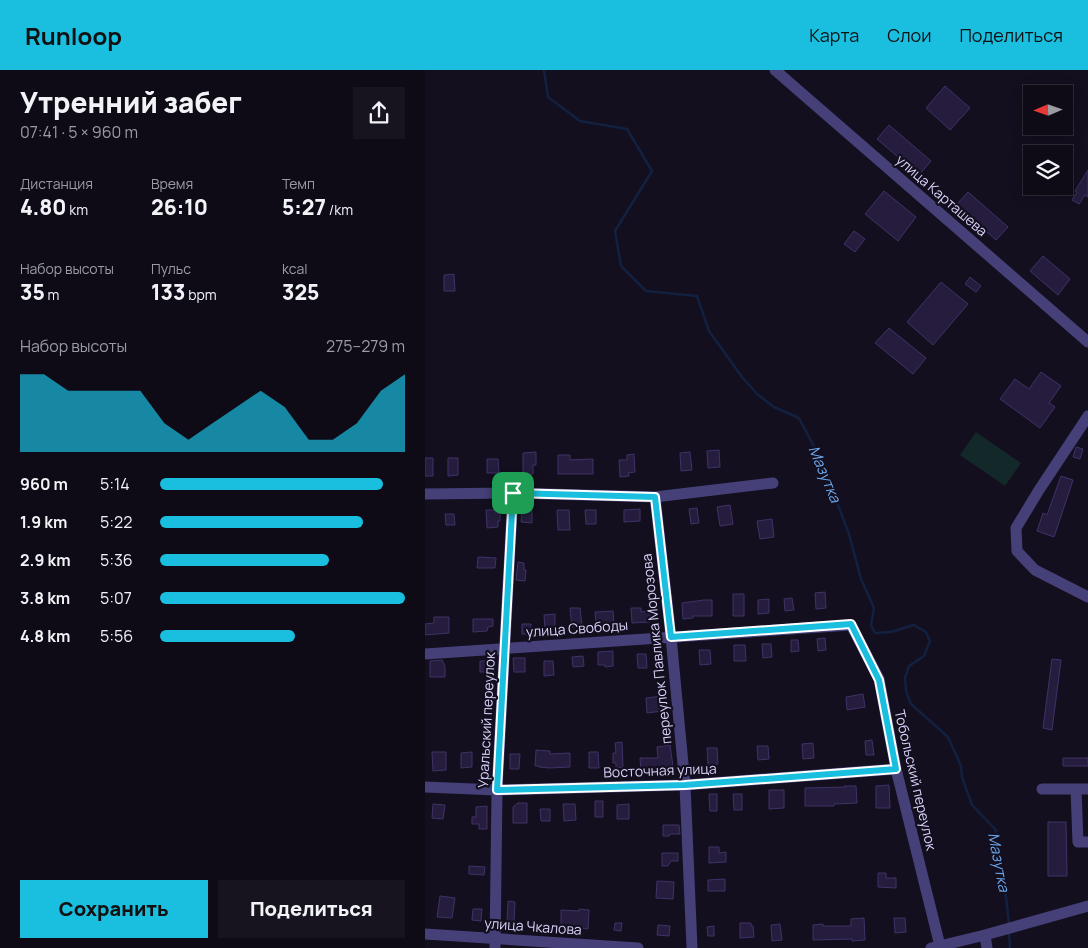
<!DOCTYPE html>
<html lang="ru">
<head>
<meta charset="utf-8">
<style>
	body { margin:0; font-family:Manrope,sans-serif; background:#171420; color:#f1f3f6; height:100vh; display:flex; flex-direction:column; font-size:19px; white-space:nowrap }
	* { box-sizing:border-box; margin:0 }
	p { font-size:16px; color:#9b9ba1 }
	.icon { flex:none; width:28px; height:28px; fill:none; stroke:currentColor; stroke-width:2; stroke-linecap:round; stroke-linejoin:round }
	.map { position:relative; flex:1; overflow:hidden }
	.side { display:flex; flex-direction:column; background:#0e0b17; width:425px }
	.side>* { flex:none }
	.needle { width:32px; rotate:268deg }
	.fabs { position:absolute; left:598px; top:15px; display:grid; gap:10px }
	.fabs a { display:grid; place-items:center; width:50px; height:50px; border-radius:0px; background:#0e0b17; box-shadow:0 2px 12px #0003,0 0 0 1px #2e2b36; font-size:25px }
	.pin { position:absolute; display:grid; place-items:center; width:42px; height:42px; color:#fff; margin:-21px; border-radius:10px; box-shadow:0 2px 8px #0006 }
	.round { display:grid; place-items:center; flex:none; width:52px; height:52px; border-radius:0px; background:#171420 }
	.head { display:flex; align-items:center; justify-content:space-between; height:85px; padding:0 20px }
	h1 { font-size:28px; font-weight:800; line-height:38px }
	.figures { display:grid; grid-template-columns:repeat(3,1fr); gap:8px; height:85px; padding:5px 20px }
	.figures div { display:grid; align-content:center }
	.figures b { font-size:21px; font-weight:800 }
	.figures small { font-size:14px; font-weight:400 }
	.figures p { font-size:14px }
	.chart { height:140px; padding:10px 20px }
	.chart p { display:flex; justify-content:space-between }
	.chart svg { width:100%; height:90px; margin-top:5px; fill:#1abedf; opacity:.7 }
	.button { display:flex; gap:10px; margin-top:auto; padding:10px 20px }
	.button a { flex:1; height:58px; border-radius:0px; background:#1abedf; color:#111; font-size:20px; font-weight:800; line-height:58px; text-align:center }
	.button a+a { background:#171420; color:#f1f3f6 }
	ul { padding:0 20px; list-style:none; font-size:16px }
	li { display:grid; grid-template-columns:80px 60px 1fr; align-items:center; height:38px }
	li i { height:12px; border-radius:6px; background:#1abedf }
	header { display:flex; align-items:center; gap:30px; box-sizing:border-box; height:70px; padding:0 25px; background:#1abedf; color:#111 }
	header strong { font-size:24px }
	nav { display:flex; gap:28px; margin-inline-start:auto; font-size:18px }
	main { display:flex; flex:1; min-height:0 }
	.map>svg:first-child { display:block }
	.green { fill:#132828 }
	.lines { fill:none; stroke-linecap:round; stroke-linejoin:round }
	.stream { stroke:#132140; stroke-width:2.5 }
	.building { fill:#261d3e; stroke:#403267 }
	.minor { stroke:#464079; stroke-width:11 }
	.route-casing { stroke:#fff; stroke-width:10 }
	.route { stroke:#1abedf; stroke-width:6 }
	.labels { text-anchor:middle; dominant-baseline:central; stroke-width:4.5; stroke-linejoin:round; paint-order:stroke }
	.street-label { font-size:14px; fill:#dad3fa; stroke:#130f1f }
	.water-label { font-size:15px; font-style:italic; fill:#6ca9ee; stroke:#130f1f }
</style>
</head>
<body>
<header>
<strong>Runloop</strong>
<nav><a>Карта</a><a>Слои</a><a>Поделиться</a></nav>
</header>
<main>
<section class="side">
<div class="head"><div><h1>Утренний забег</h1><p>07:41 · 5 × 960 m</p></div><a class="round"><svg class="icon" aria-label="share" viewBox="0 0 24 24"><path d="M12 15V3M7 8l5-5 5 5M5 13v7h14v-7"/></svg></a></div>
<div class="figures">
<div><p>Дистанция</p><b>4.80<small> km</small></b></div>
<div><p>Время</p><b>26:10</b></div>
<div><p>Темп</p><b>5:27<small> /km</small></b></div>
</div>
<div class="figures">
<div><p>Набор высоты</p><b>35<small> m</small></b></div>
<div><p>Пульс</p><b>133<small> bpm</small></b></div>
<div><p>kcal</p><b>325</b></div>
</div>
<div class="chart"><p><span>Набор высоты</span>275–279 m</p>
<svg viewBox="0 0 160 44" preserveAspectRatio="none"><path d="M0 44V6L10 6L20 14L30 14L40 14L50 14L60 30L70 38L80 30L90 22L100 14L110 22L120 38L130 38L140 30L150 14L160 6V44z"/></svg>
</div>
<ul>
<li><b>960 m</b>5:14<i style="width:91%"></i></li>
<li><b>1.9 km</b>5:22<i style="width:83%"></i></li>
<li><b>2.9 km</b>5:36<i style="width:69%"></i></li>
<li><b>3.8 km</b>5:07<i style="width:100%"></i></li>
<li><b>4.8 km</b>5:56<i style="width:55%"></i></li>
</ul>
<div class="button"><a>Сохранить</a><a>Поделиться</a></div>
</section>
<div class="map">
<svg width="663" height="878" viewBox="0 0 663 878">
	<rect width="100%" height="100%" fill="#130f1f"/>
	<!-- green -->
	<path class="green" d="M551 362 596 393 580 416 535 385Z"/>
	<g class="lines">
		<!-- stream -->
		<path class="stream" d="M119 0 123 27 155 51 202 59 227 101 190 161 196 196 221 221 272 226 284 261 317 307 332 324 349 337 374 348 395 388 424 464 436 509 449 538 446 555 450 563 466 562 489 555 501 562 505 571 499 586 484 596 480 608 481 621 486 634 523 667 536 696 537 707 547 735 571 760V782L581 827 584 854
			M584 862 585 878"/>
	</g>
	<!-- building -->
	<path class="building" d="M520 16 545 38 525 60 501 38Z
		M464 55 506 91 494 105 452 69Z
		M663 100V127L660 125 654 134 647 130 652 122 650 121Z
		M459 121 491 147 473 171 440 144Z
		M543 122 583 157 571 170 531 135Z
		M429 161 440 169 430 182 419 174Z
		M618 186 645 209 633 225 605 201Z
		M29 204 30 221H19V205Z
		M545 207 556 216 551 222 540 214Z
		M516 212 543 234 508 275 482 252Z
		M464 258 501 288 488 304 450 273Z
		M616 302 636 316 624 333 630 337 615 358 575 329 590 309 604 319Z
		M651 377 658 379 655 389 648 387Z
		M294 380 295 397 283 398 282 381Z
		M111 382V395H108V404L98 405V383Z
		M265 382 267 400 256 401 255 383Z
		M209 384 210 402 203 403 204 406 195 407 194 390H202V385Z
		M133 385H145V390L168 389V404H133Z
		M0 388H8V406H0Z
		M23 388H33V405L23 406Z
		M62 389H73L74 403H62Z
		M636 406 648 410 629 467 612 461 618 443 622 445Z
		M305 435 308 454 295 456 292 437Z
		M272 438 274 453 266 454 264 439Z
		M215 439V451L199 452V440Z
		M61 440H70V443H75V451H73V457L62 458Z
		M97 440 107 441V453L96 452Z
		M132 440H144L145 460H133Z
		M160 440H171V454H161Z
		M20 444H29L30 455H21Z
		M347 449 349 467 335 469 332 451Z
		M53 487 71 488 70 498H52Z
		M93 492 99 493V500H101L100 511 91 510Z
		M400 522 401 538 391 539 390 523Z
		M308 524H319V546H308Z
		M367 528 369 540 360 541 359 529Z
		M344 529V543L333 544V530Z
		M279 530H287V546H268V548L258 549 257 533Z
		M145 538H155L157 556 147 557Z
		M206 538H216V542L224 541 225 552 207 553Z
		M188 541 189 554 171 556 170 542Z
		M130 544V559H120L119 545Z
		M9 547H24V563L0 565V554L9 553Z
		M48 549H68V556L63 557 62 561 48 562Z
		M97 554H106V564H97Z
		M400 568 401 580 393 581 392 569Z
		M366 570H373L374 581 366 582Z
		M337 574H346L347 587 338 588Z
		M309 575H320L321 591H309Z
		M274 580H285L286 594 275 595Z
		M188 581V596L180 597V595H173V582Z
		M212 584H221L222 598H213Z
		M158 586 159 596 148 597 147 587Z
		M88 588H100V602H89Z
		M627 589 636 590 627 660 618 658Z
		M17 590 20 596V607H5V591Z
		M55 591H69V602H55Z
		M119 591H128L129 605 119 606Z
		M438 624 440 637 422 640 421 627Z
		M237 626 238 641 222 643 221 628Z
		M447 670 449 685H441L440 671Z
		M197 672 198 697 191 698V693H188V683H191L190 673Z
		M388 673 389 688 378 689 377 674Z
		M245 675 248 696 226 698V702H216L215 688H233L232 677Z
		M332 676H343L344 689 333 690Z
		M282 678H292L293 694 283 695Z
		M111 680 125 681V684L145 683V697L124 698 114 697V696H110Z
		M7 682H21V700L8 701Z
		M47 682V697L36 698V683Z
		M164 682H173L174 698H164Z
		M85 684H95L94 699H85Z
		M638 688H663V696H638Z
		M464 715 465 738H451V716Z
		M419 716H431L432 733 409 734V736H380V718L420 717Z
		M344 720H359V738L344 739Z
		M284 724H292V741H285Z
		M308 724H317V740H309Z
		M170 731H178V747H170Z
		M93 733H102V753H88V737Z
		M8 734 20 735 18 749 7 748Z
		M138 734H150L151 750 139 751Z
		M204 734V749H192V735Z
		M62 736V759H54V754H47V747H51V737Z
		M115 739H125V751H116Z
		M623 752H641L642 806H623Z
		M238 755H254L255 764H245L244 766H238Z
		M284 777H294V783L301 782V792L284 793Z
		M237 783H253V791H246L243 796H237Z
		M44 796 60 797 59 805 44 804Z
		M453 803H461V808H471V818L453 817Z
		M300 809V821H283V810Z
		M232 811 249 812 248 829 231 828Z
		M15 826 30 828 27 848 12 847Z
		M83 831 90 832 89 853 82 852Z
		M48 839H57L56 851 47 850Z
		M154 839 164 840 163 859 153 858V857L136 856V840L154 841Z
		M439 848 440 870 427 871V869L388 870V855L398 854V856H426V849Z
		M469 848H480L481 862 470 863Z
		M190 853H197L196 861 189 860Z
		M315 853H326V856H328L329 867 315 868Z
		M355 854 357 870 347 871 346 855Z
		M233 855 245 856 244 866 232 865Z
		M289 856V866H283L282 857Z"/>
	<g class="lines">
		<!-- minor -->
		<path class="minor" d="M350 0 663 272
			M663 346 614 420 591 458 592 481 610 500 663 527
			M0 424 88 423 230 427 348 413
			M230 427 246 567 260 715 267 878
			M0 584 426 555 454 609 471 699 515 876
			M0 717 72 720 260 715 471 699
			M617 719H651
			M663 719H651L653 772H663
			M0 864 213 878
			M560 865 562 878
			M70 878 72 720 88 423
			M506 878 560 865 663 836"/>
	</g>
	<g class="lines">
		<!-- route casing -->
		<g class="route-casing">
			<path id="route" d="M88 423 230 427 246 567 426 554 454 610 471 699 260 715 72 720Z"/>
		</g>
		<!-- route -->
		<use href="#route" class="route"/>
	</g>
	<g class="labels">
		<!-- street labels -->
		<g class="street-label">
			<text transform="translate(517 125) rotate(41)">улица Карташева</text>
			<text transform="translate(152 558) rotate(-4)">улица Свободы</text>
			<text transform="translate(231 579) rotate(-96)">переулок Павлика Морозова</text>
			<text transform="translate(61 650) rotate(-87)">Уральский переулок</text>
			<text transform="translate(235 700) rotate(-2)">Восточная улица</text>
			<text transform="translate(491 710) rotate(77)">Тобольский переулок</text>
			<text transform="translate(108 856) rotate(4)">улица Чкалова</text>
		</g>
		<!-- water labels -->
		<g class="water-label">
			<text transform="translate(400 404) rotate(67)">Мазутка</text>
			<text transform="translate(574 792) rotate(79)">Мазутка</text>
		</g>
	</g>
</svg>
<div class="fabs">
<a><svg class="needle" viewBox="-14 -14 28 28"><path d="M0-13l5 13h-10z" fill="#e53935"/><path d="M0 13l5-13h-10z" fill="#9b9ba1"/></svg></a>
<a><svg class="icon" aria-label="layers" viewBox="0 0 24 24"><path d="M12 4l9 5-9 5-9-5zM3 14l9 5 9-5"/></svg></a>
</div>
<div class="pin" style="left:88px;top:423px;background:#1e9e55"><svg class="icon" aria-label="arrive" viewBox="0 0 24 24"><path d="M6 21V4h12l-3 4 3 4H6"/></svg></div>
</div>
</main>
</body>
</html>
